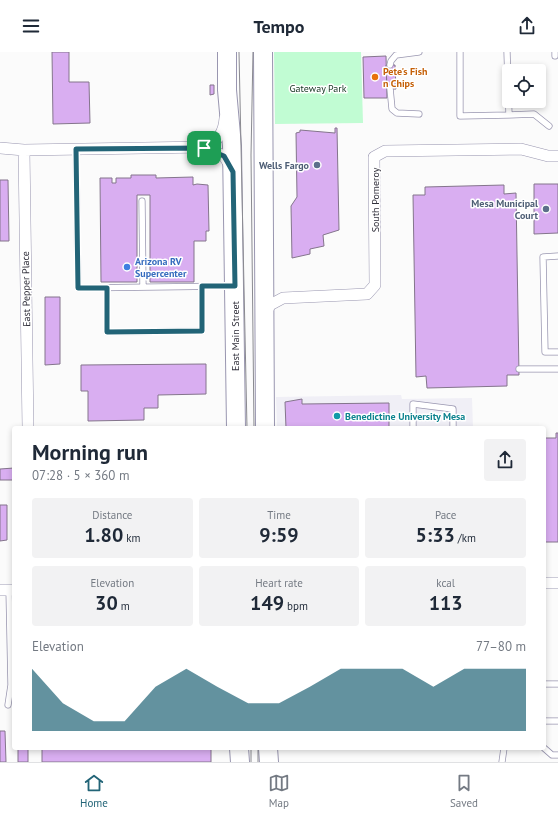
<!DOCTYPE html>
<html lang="en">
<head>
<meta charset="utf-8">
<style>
	body { margin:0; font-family:"PT Sans",sans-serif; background:#f2f2f3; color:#1f2937; height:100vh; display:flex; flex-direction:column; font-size:15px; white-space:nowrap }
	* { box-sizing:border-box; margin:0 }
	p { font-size:13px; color:#747a83 }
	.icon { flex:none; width:22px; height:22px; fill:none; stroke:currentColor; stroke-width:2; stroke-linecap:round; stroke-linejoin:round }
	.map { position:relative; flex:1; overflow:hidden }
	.details { position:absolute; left:12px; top:374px; width:534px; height:324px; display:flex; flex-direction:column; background:#fff; border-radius:4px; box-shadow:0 2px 6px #0003 }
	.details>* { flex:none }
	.controls { position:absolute; left:502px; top:12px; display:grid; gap:8px }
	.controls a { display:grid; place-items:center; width:44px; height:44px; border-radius:4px; background:#fff; box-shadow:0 2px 6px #0003; font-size:20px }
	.pin { position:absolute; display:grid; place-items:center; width:34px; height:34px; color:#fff; margin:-17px; border-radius:8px; box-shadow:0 2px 6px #0006 }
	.round { display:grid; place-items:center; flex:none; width:42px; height:42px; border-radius:4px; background:#f2f2f3 }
	.headline { display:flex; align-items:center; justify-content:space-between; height:68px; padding:0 20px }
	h1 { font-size:22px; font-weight:700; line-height:30px }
	.figures { display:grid; grid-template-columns:repeat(3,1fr); gap:6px; height:68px; padding:4px 20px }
	.figures div { display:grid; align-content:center; border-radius:4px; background:#f2f2f3; text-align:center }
	.figures b { font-size:20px; font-weight:700 }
	.figures small { font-size:11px; font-weight:400 }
	.figures p { font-size:11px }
	.chart { height:112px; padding:8px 20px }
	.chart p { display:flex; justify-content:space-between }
	.chart svg { width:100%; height:72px; margin-top:4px; fill:#226477; opacity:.7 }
	header { display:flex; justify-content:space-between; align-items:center; height:52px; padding:0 20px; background:#fff; font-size:18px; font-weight:700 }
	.dock { display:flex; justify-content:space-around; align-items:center; height:56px; border-top:1px solid #e0e1e3; background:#fff; font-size:11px; color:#747a83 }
	.dock a { display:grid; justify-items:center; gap:2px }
	.dock .current { color:#226477 }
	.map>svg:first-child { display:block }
	.built { fill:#f0eff6 }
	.green { fill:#c1fcd3 }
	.building { fill:#d9aef1; stroke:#84758c }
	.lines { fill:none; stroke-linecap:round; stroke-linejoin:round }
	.lane-casing { stroke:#9996b0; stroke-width:7 }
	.street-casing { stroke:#9996b0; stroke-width:12 }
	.primary-casing { stroke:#9996b0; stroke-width:20 }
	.lane { stroke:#fff; stroke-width:5.5 }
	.street { stroke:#fff; stroke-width:11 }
	.primary { stroke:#fff; stroke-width:18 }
	.tram { stroke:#8a8a90; stroke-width:1 }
	.route-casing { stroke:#fff; stroke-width:8 }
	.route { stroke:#226477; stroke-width:5 }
	.food-dot { fill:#e8710a; stroke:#fff; stroke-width:1.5 }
	.service-dot { fill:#5c6f8a; stroke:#fff; stroke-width:1.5 }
	.shop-dot { fill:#3f7fe0; stroke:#fff; stroke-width:1.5 }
	.culture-dot { fill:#0f9aa8; stroke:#fff; stroke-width:1.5 }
	.labels { text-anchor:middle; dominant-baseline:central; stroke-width:3; stroke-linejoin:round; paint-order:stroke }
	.food-label { font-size:10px; font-weight:bold; fill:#c56008; stroke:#fff; text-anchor:start }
	.park-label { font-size:10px; fill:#133420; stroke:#fff }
	.service-label { font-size:10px; font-weight:bold; fill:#4e5e75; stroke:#fff; text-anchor:end }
	.street-label { font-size:10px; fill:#32313c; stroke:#fff }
	.shop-label { font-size:10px; font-weight:bold; fill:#366cbe; stroke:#fff; text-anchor:start }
	.culture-label { font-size:10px; font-weight:bold; fill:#0d838f; stroke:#fff; text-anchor:start }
</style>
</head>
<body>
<header><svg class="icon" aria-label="menu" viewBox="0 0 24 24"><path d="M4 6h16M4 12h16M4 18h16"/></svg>Tempo<svg class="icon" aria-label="share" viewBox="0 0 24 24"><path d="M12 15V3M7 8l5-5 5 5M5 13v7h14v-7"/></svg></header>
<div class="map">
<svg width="558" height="710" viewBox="0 0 558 710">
	<rect width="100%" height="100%" fill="#fbfbfb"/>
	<!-- built -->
	<path class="built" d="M401 343 402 347 472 346 473 376H277L276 345Z"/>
	<!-- green -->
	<path class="green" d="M274 0H361L363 71 275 72Z"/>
	<!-- building -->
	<path class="building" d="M52 0H69V30H89L90 71 53 72Z
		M386 4 387 46H364L363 5Z
		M386 13H395L396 37H387Z
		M210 33H214V42L210 43Z
		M335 76H337L339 178 323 183 324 194 310 197V202L292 206 291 154 297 145 296 81 300 80V78L335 81Z
		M131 123H156V126L193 125V133L197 132 208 133 209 179H206V189H194V230H150V143H137V230H101L100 126H112V131H116V126H131Z
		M0 128H8L9 189H0Z
		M534 132H558V181L534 182Z
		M504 133V142L516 141 519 323H507V334L427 336 426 324 416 325 413 143H425V135Z
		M45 245H60V312L45 313Z
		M206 312V342L158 343V356H144V368L88 369V339H81V313Z
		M302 347V352L389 351V376H286L285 350Z
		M556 381H558V490H544V386H556Z
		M14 416V428H0V417Z
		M0 453H7V488L0 489Z
		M0 679H5L6 710H0Z
		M18 696H28V710H18Z
		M42 696H211V710H42Z"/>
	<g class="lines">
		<!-- lane casing -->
		<g class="lane-casing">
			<path id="lane" d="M460 0V64L509 63
				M507 0 509 63 534 62 549 74
				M555 0V4
				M390 13 391 9 396 3 419 0
				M390 36 392 57 397 61 419 62
				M76 97 78 236 233 234
				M142 149 143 235
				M558 204 543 205 545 300H558
				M107 236V280L202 279V235
				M519 317H558
				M413 376V352L453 357V376
				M544 632H558
				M8 653 11 633 9 538
				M544 669H558
				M544 696 552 703H558
				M502 710 504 696"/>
		</g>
		<!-- street casing -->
		<g class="street-casing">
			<path id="street" d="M204 95 224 104 231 115
				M0 96 24 98 204 95C218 89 224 81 225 66
				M24 98 28 376
				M265 262 270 253 283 246 367 242 375 233 374 105 385 99 521 97 548 104H558
				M544 531H558
				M0 538H14"/>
		</g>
		<!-- primary casing -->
		<g class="primary-casing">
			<path id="primary" d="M227 0V38L232 94 236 376
				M263 0 265 376
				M239 696 240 710
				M268 696 269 710"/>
		</g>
		<!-- lane -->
		<use href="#lane" class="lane"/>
		<!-- street -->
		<use href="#street" class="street"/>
		<!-- primary -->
		<use href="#primary" class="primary"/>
		<!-- tram -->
		<path class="tram" d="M239 0 247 376
			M253 0 251 103 254 376
			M251 696V710
			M258 696V710"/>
	</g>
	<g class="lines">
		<!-- route casing -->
		<g class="route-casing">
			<path id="route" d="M204 96 224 104 233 120 235 234H202V279L107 280V236H78L76 97Z"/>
		</g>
		<!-- route -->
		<use href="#route" class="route"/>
	</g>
	<!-- markers -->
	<circle class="food-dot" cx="375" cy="25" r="4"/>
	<g class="service-dot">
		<circle cx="317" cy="113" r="4"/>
		<circle cx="546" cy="157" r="4"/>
	</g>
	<circle class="shop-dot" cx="127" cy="215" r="4"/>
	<circle class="culture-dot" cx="337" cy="364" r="4"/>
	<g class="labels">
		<!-- food labels -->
		<g class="food-label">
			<text x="383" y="19">Pete's Fish<tspan x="383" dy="12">n Chips</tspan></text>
		</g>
		<!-- park labels -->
		<g class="park-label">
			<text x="318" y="36">Gateway Park</text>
		</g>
		<!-- service labels -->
		<g class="service-label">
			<text x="309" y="113">Wells Fargo</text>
			<text x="538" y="151">Mesa Municipal<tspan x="538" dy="12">Court</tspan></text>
		</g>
		<!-- street labels -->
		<g class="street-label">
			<text transform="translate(375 148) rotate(-90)">South Pomeroy</text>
			<text transform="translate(26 237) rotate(-91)">East Pepper Place</text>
			<text transform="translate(235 284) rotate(-90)">East Main Street</text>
		</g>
		<!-- shop labels -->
		<g class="shop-label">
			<text x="135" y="209">Arizona RV<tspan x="135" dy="12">Supercenter</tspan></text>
		</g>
		<!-- culture labels -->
		<g class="culture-label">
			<text x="345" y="364">Benedictine University Mesa</text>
		</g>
	</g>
</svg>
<div class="controls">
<a><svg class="icon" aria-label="locate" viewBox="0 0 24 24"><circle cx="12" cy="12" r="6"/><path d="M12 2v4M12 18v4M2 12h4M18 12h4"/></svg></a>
</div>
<div class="pin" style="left:204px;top:96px;background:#1e9e55"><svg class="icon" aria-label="arrive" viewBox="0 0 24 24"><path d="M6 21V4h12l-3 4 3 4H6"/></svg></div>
<section class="details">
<div class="headline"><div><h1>Morning run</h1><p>07:28 · 5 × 360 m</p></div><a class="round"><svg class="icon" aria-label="share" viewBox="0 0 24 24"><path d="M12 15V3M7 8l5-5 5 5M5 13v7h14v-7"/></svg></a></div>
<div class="figures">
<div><p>Distance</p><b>1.80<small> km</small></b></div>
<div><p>Time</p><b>9:59</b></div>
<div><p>Pace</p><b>5:33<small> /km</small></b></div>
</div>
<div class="figures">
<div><p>Elevation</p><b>30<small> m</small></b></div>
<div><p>Heart rate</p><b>149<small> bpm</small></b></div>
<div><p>kcal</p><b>113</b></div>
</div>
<div class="chart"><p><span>Elevation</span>77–80 m</p>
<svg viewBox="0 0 160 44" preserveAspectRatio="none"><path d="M0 44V6L10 27L20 38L30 38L40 17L50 6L60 17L70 27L80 27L90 17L100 6L110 6L120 6L130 17L140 6L150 6L160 6V44z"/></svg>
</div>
</section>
</div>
<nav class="dock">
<a class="current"><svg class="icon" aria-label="home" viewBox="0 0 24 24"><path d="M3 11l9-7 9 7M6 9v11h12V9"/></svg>Home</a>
<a><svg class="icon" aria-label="map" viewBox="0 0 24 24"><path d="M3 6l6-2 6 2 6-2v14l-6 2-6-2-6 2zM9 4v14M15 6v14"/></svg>Map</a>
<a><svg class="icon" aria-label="saved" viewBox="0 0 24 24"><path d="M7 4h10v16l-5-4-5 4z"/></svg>Saved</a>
</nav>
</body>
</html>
